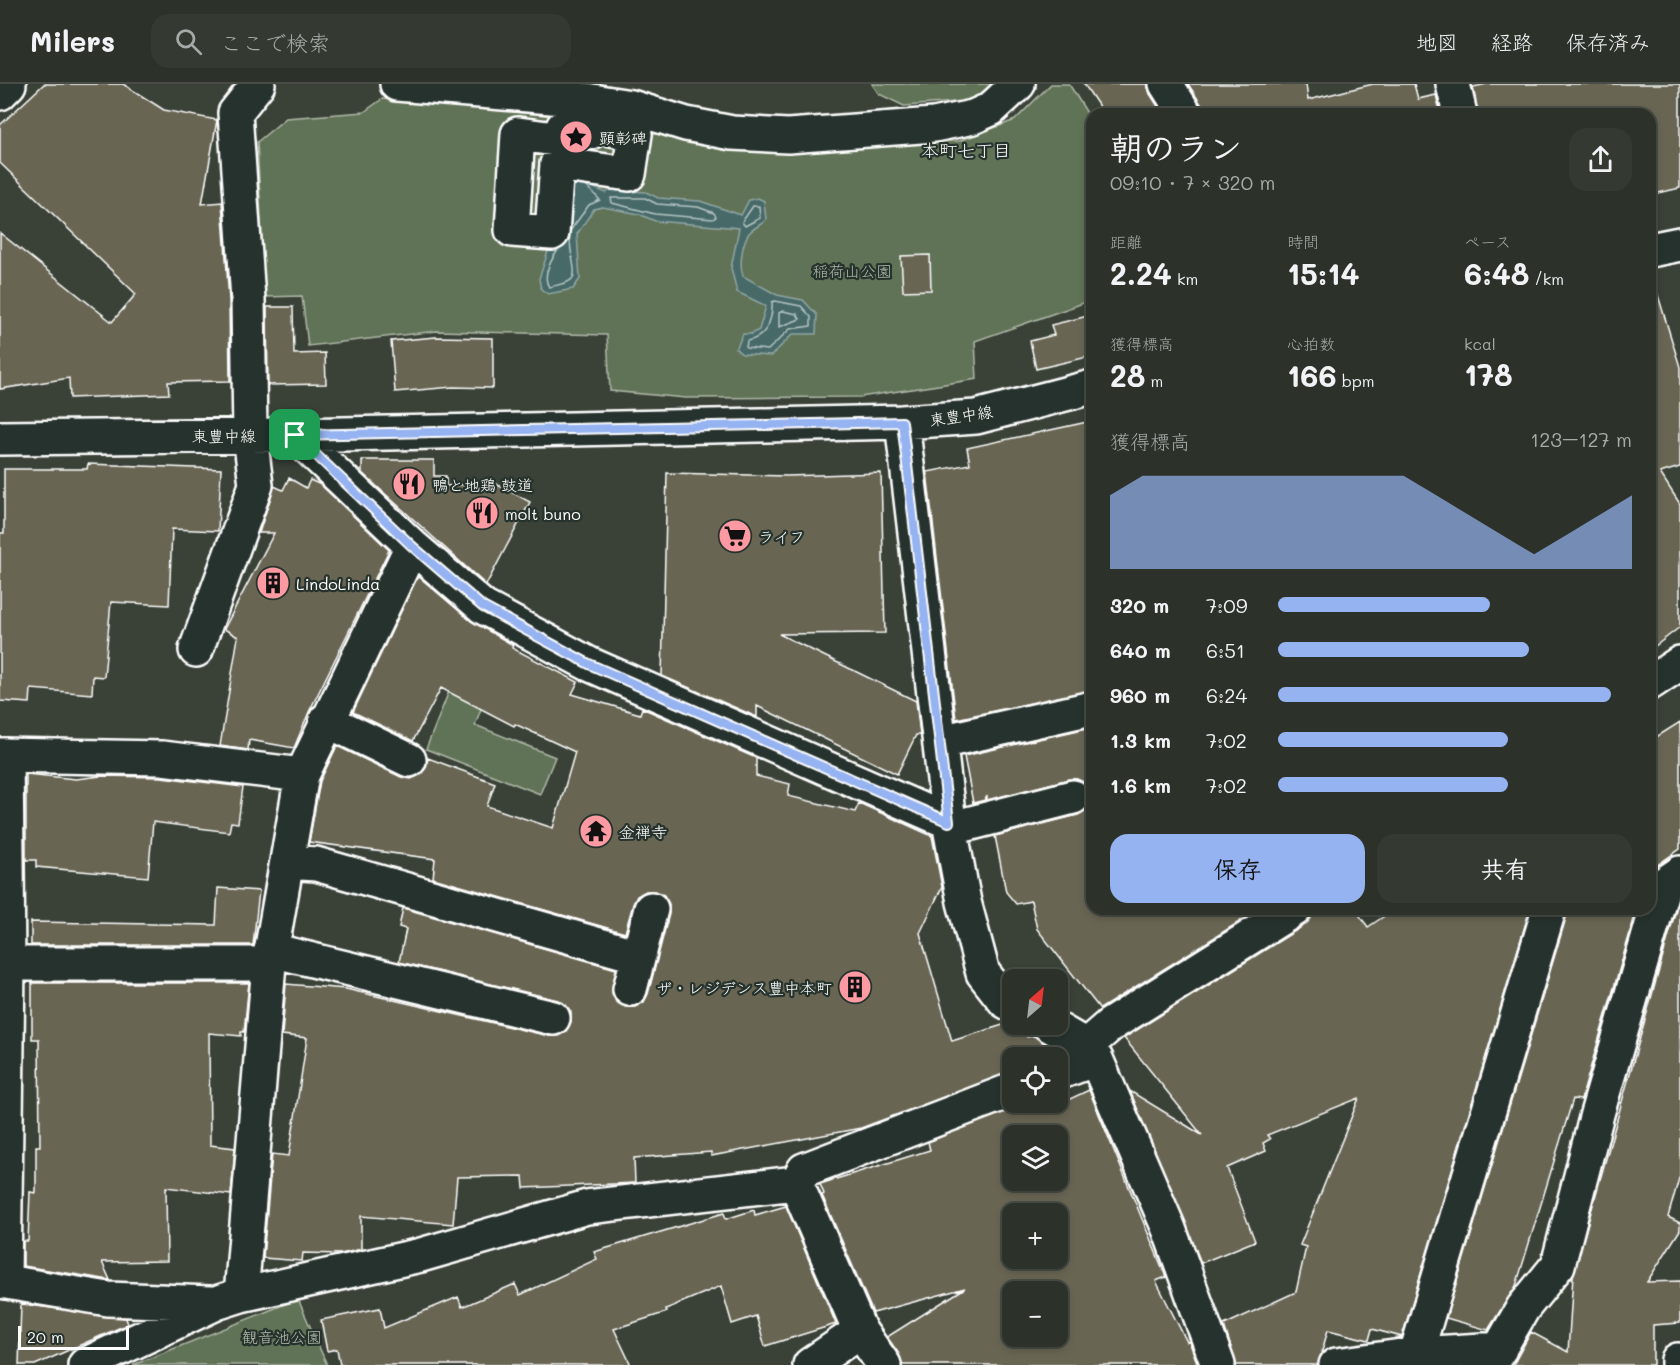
<!DOCTYPE html>
<html lang="ja">
<head>
<meta charset="utf-8">
<style>
	body { margin:0; font-family:Mali,"Klee One",sans-serif; background:#343a32; color:#f1f3f6; height:100vh; display:flex; flex-direction:column; font-size:22px; white-space:nowrap }
	* { box-sizing:border-box; margin:0 }
	p { font-size:20px; color:#a6aaa8 }
	.icon { flex:none; width:33px; height:33px; fill:none; stroke:currentColor; stroke-width:2; stroke-linecap:round; stroke-linejoin:round }
	.map { position:relative; flex:1; overflow:hidden }
	.sheet { position:absolute; left:1086px; top:24px; width:570px; height:807px; display:flex; flex-direction:column; background:#2c322a; border-radius:18px; box-shadow:0 3px 9px #0003,0 0 0 2px #484d47 }
	.sheet>* { flex:none }
	.needle { width:39px; rotate:28deg }
	.fabs { position:absolute; left:1002px; top:885px; display:grid; gap:12px }
	.fabs a { display:grid; place-items:center; width:66px; height:66px; border-radius:12px; background:#2c322a; box-shadow:0 3px 9px #0003,0 0 0 2px #484d47; font-size:30px }
	.scale { position:absolute; left:18px; bottom:15px; width:111px; box-sizing:border-box; padding-left:6px; border:3px solid #fff; border-top:0; font-size:16px; line-height:21px; white-space:nowrap; color:#fff; -webkit-text-stroke:4px #26332d; paint-order:stroke }
	.pin { position:absolute; display:grid; place-items:center; width:51px; height:51px; color:#fff; margin:-26px; border-radius:12px; box-shadow:0 3px 9px #0006 }
	.round { display:grid; place-items:center; flex:none; width:63px; height:63px; border-radius:18px; background:#343a32 }
	.headline { display:flex; align-items:center; justify-content:space-between; height:102px; padding:0 24px }
	h1 { font-size:33px; font-weight:800; line-height:45px }
	.figures { display:grid; grid-template-columns:repeat(3,1fr); gap:9px; height:102px; padding:6px 24px }
	.figures div { display:grid; align-content:center }
	.figures b { font-size:30px; font-weight:800 }
	.figures small { font-size:16px; font-weight:400 }
	.figures p { font-size:16px }
	.chart { height:168px; padding:12px 24px }
	.chart p { display:flex; justify-content:space-between }
	.chart svg { width:100%; height:108px; margin-top:6px; fill:#95b2f1; opacity:.7 }
	.cta { display:flex; gap:12px; margin-top:auto; padding:12px 24px }
	.cta a { flex:1; height:69px; border-radius:18px; background:#95b2f1; color:#111; font-size:24px; font-weight:800; line-height:69px; text-align:center }
	.cta a+a { background:#343a32; color:#f1f3f6 }
	ul { padding:0 24px; list-style:none; font-size:20px }
	li { display:grid; grid-template-columns:96px 72px 1fr; align-items:center; height:45px }
	li i { height:15px; border-radius:8px; background:#95b2f1 }
	header { display:flex; align-items:center; gap:36px; box-sizing:border-box; height:84px; padding:0 30px; background:#2c322a; border-bottom:2px solid #484d47 }
	header strong { font-size:28px }
	nav { display:flex; gap:33px; margin-inline-start:auto; font-size:21px }
	.search { width:420px; height:54px; background:#343a32; display:flex; align-items:center; gap:15px; box-sizing:border-box; padding:0 21px; border-radius:18px; color:#a6aaa8; font-size:22px }
	.map>svg:first-child { display:block }
	.green { fill:#617356; stroke:#b0b9aa; stroke-width:1.5 }
	.water { fill:#466b69; stroke:#90a6a5; stroke-width:1.5 }
	.lines { fill:none; stroke-linecap:round; stroke-linejoin:round }
	.shore { stroke:#b5c4c3; stroke-width:1.5 }
	.building { fill:#696552; stroke:#fff; stroke-width:1.5; fill-rule:evenodd }
	.minor-casing { stroke:#fff; stroke-width:38 }
	.major-casing { stroke:#fff; stroke-width:38 }
	.minor { stroke:#26332d; stroke-width:33 }
	.major { stroke:#26332d; stroke-width:33 }
	.route-casing { stroke:#fff; stroke-width:12 }
	.route { stroke:#95b2f1; stroke-width:8 }
	.labels { text-anchor:middle; dominant-baseline:central; stroke-width:4.5; stroke-linejoin:round; paint-order:stroke }
	.poi-label { font-size:16px; fill:#fff; stroke:#26332d; text-anchor:start }
	.park-label { font-size:16px; fill:#b0b9aa; stroke:#26332d }
	.street-label { font-size:16px; fill:#fff; stroke:#26332d }
	.neighbourhood-label { font-size:18px; fill:#fff; stroke:#26332d }
</style>
</head>
<body>
<header>
<strong>Milers</strong>
<div class="search"><svg class="icon" aria-label="search" viewBox="0 0 24 24"><circle cx="10" cy="10" r="6"/><path d="M15 15l6 6"/></svg>ここで検索</div>
<nav><a>地図</a><a>経路</a><a>保存済み</a></nav>
</header>
<div class="map">
<svg width="1680" height="1281" viewBox="0 0 1680 1281">
	<rect width="100%" height="100%" fill="#3a4238"/>
	<filter id="ink" filterUnits="userSpaceOnUse"><feTurbulence type="fractalNoise" baseFrequency=".0167" numOctaves="2"/><feDisplacementMap in="SourceGraphic" scale="12" xChannelSelector="R" yChannelSelector="G"/><feConvolveMatrix kernelMatrix="1 2 1 2 8 2 1 2 1" color-interpolation-filters="sRGB"/></filter>
	<g filter="url(#ink)">
		<!-- green -->
		<path class="green" d="M872 0H995L982 16 904 22 879 10Z
			M1051 0H1069L1092 37V216L975 257 977 295 860 313 686 314 610 307 607 251 437 247 308 262 302 212 265 213 257 58 286 34 364 28 382 15 565 33 719 59 959 57 1015 36Z
			M455 592 488 606 475 641 555 673 540 710 426 665Z
			M298 1215 327 1281H133Z"/>
		<!-- water -->
		<path class="water" d="M569 93 593 96 592 103 606 109 610 106 646 108 658 114 700 117 741 131 749 116 758 114 764 117 766 136C761 141 755 143 750 148 742 157 739 181 743 192L777 211 803 216 817 231 816 250H793L771 272 742 270 736 265 743 250H751L759 246 766 222 737 208 731 184 739 144 655 137 639 130 603 123 594 125 577 150 580 195 573 205 548 210 541 205 539 195 561 128 571 118 568 105Z"/>
		<g class="lines">
			<!-- shore -->
			<path class="shore" d="M611 114H645L657 120 698 123 714 129 716 133 713 135 655 130 612 119Z
				M753 122H759L760 134 745 142 742 138Z
				M570 147 589 121 600 116 586 102
				M558 166C551 176 541 192 549 203 579 197 576 195 571 167 570 162 571 158 569 153
				M775 217 801 222 811 233V242L790 245 768 266 746 264 747 257C766 254 773 236 772 218Z
				M783 227 797 230 800 235 779 243V229Z"/>
		</g>
		<!-- building -->
		<path class="building" d="M44 0H123L164 26 217 36 202 120 222 118 229 216 230 297 168 298 169 310 70 314 69 294 0 305V149L112 238 136 210 0 79V41Z
			M1084 0H1147L1150 10 1163 30H1104Z
			M1188 0H1306L1308 16 1373 0H1414L1418 15 1436 11 1441 30H1298V28L1204 30 1201 20Z
			M1487 0H1680V104L1650 111V30H1478L1473 3Z
			M930 171 931 206 903 207 901 172Z
			M1657 208 1680 283V383L1660 389 1680 420V543L1650 566V210Z
			M267 223H293L294 270 325 269 326 300 268 301Z
			M1092 231V272L1036 285 1030 257 1054 251 1051 241Z
			M436 253 493 254V304L453 303 395 308 391 257Z
			M1092 337V606L956 635 927 388 970 380 967 364Z
			M362 376H434V392H446V402L492 398 530 418 486 501 362 389Z
			M88 380 221 385 218 447 172 445 169 521 111 518 104 593 93 592 92 610 31 605 30 619 0 617V449H4V385H87Z
			M667 389 787 392 881 389 885 549 779 550 916 617 920 651H916L897 690 757 622V633L662 592Z
			M289 394 306 404 310 396 321 401 389 466 309 628 294 664 249 656 248 666 220 662 238 553 224 545 274 449H259L274 402 283 406Z
			M418 492 471 537 513 561 512 564 578 598 572 610 640 630 642 624 756 674V692L790 700 788 712 855 728 859 719 932 752 942 803 920 849 952 957 1009 939 1021 940 1027 953 1034 952 1058 969 1048 974H1012V988L861 1044 711 1072V1068L634 1074 635 1099 524 1104 523 1092 457 1093 453 1140 361 1132V1165L341 1170 303 1169 302 1177 263 1174 272 1070 289 1072 307 954 282 951 286 900 346 905 549 952H558L566 947 571 938V928L566 921 558 916 399 878 406 845 399 843 403 824 616 885 612 909 616 918 626 923H635L644 918 648 910 669 830V820L664 811 655 807H646L637 812 633 820 625 849 433 794 435 775 309 758 320 697 337 662 401 693 411 695 420 691 426 684 428 674 495 699 487 722 553 744 575 668 515 640 514 642 441 604 413 657 353 628Z
			M1680 638V765L1650 786V657Z
			M1092 643V825H1260L1100 925 1037 845 1031 817 1016 820 1006 808 995 752 1078 731 1086 726 1091 719V708L1086 700 1077 695H1069L987 716V712L985 716 973 719 964 672Z
			M26 690 76 695 101 692 161 693 243 703 238 739 231 738 229 748 153 738 148 793 36 783V776H26Z
			M218 804 259 807 253 861H31V838L216 841Z
			M1677 822 1680 823V1091L1668 1133 1680 1139V1146L1647 1198 1680 1197V1239L1653 1241V1281H1513L1531 1248 1568 1268 1573 1192Z
			M1314 825H1355L1368 843 1395 825H1530L1402 1253 1372 1245 1369 1256 1328 1246 1318 1281H1236L1224 1241 1296 1208 1306 1163 1300 1161 1359 1014 1267 1051 1270 1055 1263 1059 1266 1067 1227 1084 1255 1157 1201 1179 1130 1007 1202 1051 1124 954 1305 841 1311 834Z
			M1566 825H1637L1581 1016 1573 1015 1516 1202 1488 1246 1446 1234 1566 834Z
			M32 899H249L244 948H241V952L209 949 210 1061 235 1064 231 1111 166 1103 167 1177 102 1178 110 1196 23 1182V1157H28L30 1108 36 1109V1062H40L39 955H32Z
			M1066 1006 1068 1016 1089 1006 1166 1193 1156 1197 1187 1258 1189 1257 1198 1281H902L899 1270 887 1253 965 1204 873 1229 822 1111 824 1110 820 1100 930 1066 928 1058 1026 1018H1058V1007ZM1012 1052H1058V1096H1012ZM1012 1130H1058V1174H1012ZM1012 1208H1058V1252H1012Z
			M786 1122 836 1240 765 1262 756 1232 732 1240 721 1202 666 1225 667 1228 614 1245 631 1281H340L337 1265 327 1267 321 1236 380 1224 384 1244 458 1213 462 1223 515 1200 520 1211 597 1175 594 1168 724 1129 726 1135 754 1126 755 1131Z
			M21 1220 126 1234 128 1240 35 1281H19Z"/>
		<g class="lines">
			<!-- minor casing -->
			<g class="minor-casing">
				<path id="minor" d="M397 0 586 16 631 23 686 40 732 49 788 52 934 41 973 33 991 25 1018 0
					M1166 0 1185 30
					M1453 0 1460 30
					M592 41 635 50 629 90 557 80 552 149 512 146 518 50 562 56 563 43 591 48Z
					M1650 166 1680 160
					M902 338 949 738 964 818 983 889 1005 917 1012 921
					M295 351 412 462 483 523 589 580 949 738
					M0 354 295 351 902 338 976 333 1092 303
					M196 566 256 401 250 351 248 215 235 29 258 0
					M1650 599 1680 579
					M326 636 409 676
					M940 658 1092 624
					M0 671 162 674 302 691
					M952 744 1073 713
					M287 778 316 780 638 872
					M271 866 553 934
					M0 880H269
					M630 905 651 825
					M1048 940 1086 962 1096 975 1169 1145 1218 1281
					M1086 962 1110 941 1295 825
					M1058 989 1096 975
					M796 1099 860 1247 810 1281
					M0 1197 108 1215 210 1219
					M4 1197 8 880 6 671
					M241 1211 269 880 302 691 412 462
					M860 1247 884 1281
					M1416 1270 1548 829
					M85 1281 216 1219 241 1211 421 1171 587 1123 796 1099 804 1086 1012 1006
					M1336 1281 1416 1270 1500 1265
					M1490 1281 1523 1224 1558 1181 1597 1030 1664 800 1680 789
					M1678 1281V1276"/>
			</g>
			<!-- major casing -->
			<g class="major-casing">
				<path id="major" d="M0 9 9 0"/>
			</g>
			<!-- minor -->
			<use href="#minor" class="minor"/>
			<!-- major -->
			<use href="#major" class="major"/>
		</g>
	</g>
	<g class="lines" filter="url(#ink)">
		<!-- route casing -->
		<g class="route-casing">
			<path id="route" d="M902 338 949 738 589 580 483 523 412 462 295 351Z"/>
		</g>
		<!-- route -->
		<use href="#route" class="route"/>
	</g>
	<!-- icons -->
	<defs>
		<g id="sight-disc" transform="scale(1.725)"><circle r="9.5" fill="#ff9aa2" stroke="#26332d"/><path d="M0-6L1.8-2.2L6-1.7L2.9 1.2L3.7 5.4L0 3.3L-3.7 5.4L-2.9 1.2L-6-1.7L-1.8-2.2Z" fill="#111"/></g>
		<g id="restaurant-disc" transform="scale(1.725)"><circle r="9.5" fill="#ff9aa2" stroke="#26332d"/><path d="M-5-6h1v4h1v-4h1v4h1v-4h1v5L-1.5 .5V6h-2V.5L-5-1ZM5-6V6H3V1.5H1.5Q1.5-4 5-6Z" fill="#111"/></g>
		<g id="supermarket-disc" transform="scale(1.725)"><circle r="9.5" fill="#ff9aa2" stroke="#26332d"/><path d="M-6-5.5h2.5l.6 2H6L4.5 2H-2.5L-4.4-4H-6ZM-1.5 3.2a1.3 1.3 0 1 0 .1 0ZM3 3.2a1.3 1.3 0 1 0 .1 0Z" fill="#111"/></g>
		<g id="building-disc" transform="scale(1.725)"><circle r="9.5" fill="#ff9aa2" stroke="#26332d"/><path d="M-4-6H4V6H1V3H-1V6H-4ZM-2.5-4.3h1.7v1.8h-1.7ZM.8-4.3h1.7v1.8H.8ZM-2.5-1h1.7V.8h-1.7ZM.8-1h1.7V.8H.8Z" fill="#111"/></g>
		<g id="temple-disc" transform="scale(1.725)"><circle r="9.5" fill="#ff9aa2" stroke="#26332d"/><path d="M0-6L5-2H3V0L6.5 2.5H4V6H1.5V3h-3V6H-4V2.5H-6.5L-3 0V-2H-5Z" fill="#111"/></g>
	</defs>
	<g fill-rule="evenodd">
		<use href="#sight-disc" x="576" y="53"/>
		<use href="#restaurant-disc" x="409" y="400"/>
		<use href="#restaurant-disc" x="482" y="429"/>
		<use href="#supermarket-disc" x="735" y="452"/>
		<use href="#building-disc" x="273" y="499"/>
		<use href="#temple-disc" x="596" y="747"/>
		<use href="#building-disc" x="855" y="903"/>
	</g>
	<g class="labels">
		<!-- poi labels -->
		<g class="poi-label">
			<text x="599" y="53">顕彰碑</text>
			<text x="432" y="400">鴨と地鶏 鼓道</text>
			<text x="505" y="429">molt buno</text>
			<text x="758" y="452">ライフ</text>
			<text x="296" y="499">LindoLinda</text>
			<text x="619" y="747">金禅寺</text>
			<text x="832" y="903" text-anchor="end">ザ・レジデンス豊中本町</text>
		</g>
		<!-- park labels -->
		<g class="park-label">
			<text x="852" y="186">稲荷山公園</text>
			<text x="282" y="1252">観音池公園</text>
		</g>
		<!-- street labels -->
		<g class="street-label">
			<text transform="translate(961 331) rotate(-8)">東豊中線</text>
			<text x="224" y="351">東豊中線</text>
		</g>
		<!-- neighbourhood labels -->
		<g class="neighbourhood-label">
			<text x="966" y="66">本町七丁目</text>
		</g>
	</g>
</svg>
<div class="fabs">
<a><svg class="needle" viewBox="-14 -14 28 28"><path d="M0-13l5 13h-10z" fill="#e53935"/><path d="M0 13l5-13h-10z" fill="#a6aaa8"/></svg></a>
<a><svg class="icon" aria-label="locate" viewBox="0 0 24 24"><circle cx="12" cy="12" r="6"/><path d="M12 2v4M12 18v4M2 12h4M18 12h4"/></svg></a>
<a><svg class="icon" aria-label="layers" viewBox="0 0 24 24"><path d="M12 4l9 5-9 5-9-5zM3 14l9 5 9-5"/></svg></a>
<a>+</a>
<a>−</a>
</div>
<div class="scale">20 m</div>
<div class="pin" style="left:295px;top:351px;background:#1e9e55"><svg class="icon" aria-label="arrive" viewBox="0 0 24 24"><path d="M6 21V4h12l-3 4 3 4H6"/></svg></div>
<section class="sheet">
<div class="headline"><div><h1>朝のラン</h1><p>09:10 · 7 × 320 m</p></div><a class="round"><svg class="icon" aria-label="share" viewBox="0 0 24 24"><path d="M12 15V3M7 8l5-5 5 5M5 13v7h14v-7"/></svg></a></div>
<div class="figures">
<div><p>距離</p><b>2.24<small> km</small></b></div>
<div><p>時間</p><b>15:14</b></div>
<div><p>ペース</p><b>6:48<small> /km</small></b></div>
</div>
<div class="figures">
<div><p>獲得標高</p><b>28<small> m</small></b></div>
<div><p>心拍数</p><b>166<small> bpm</small></b></div>
<div><p>kcal</p><b>178</b></div>
</div>
<div class="chart"><p><span>獲得標高</span>123–127 m</p>
<svg viewBox="0 0 160 44" preserveAspectRatio="none"><path d="M0 44V14L10 6L20 6L30 6L40 6L50 6L60 6L70 6L80 6L90 6L100 14L110 22L120 30L130 38L140 30L150 22L160 14V44z"/></svg>
</div>
<ul>
<li><b>320 m</b>7:09<i style="width:60%"></i></li>
<li><b>640 m</b>6:51<i style="width:71%"></i></li>
<li><b>960 m</b>6:24<i style="width:94%"></i></li>
<li><b>1.3 km</b>7:02<i style="width:65%"></i></li>
<li><b>1.6 km</b>7:02<i style="width:65%"></i></li>
</ul>
<div class="cta"><a>保存</a><a>共有</a></div>
</section>
</div>
</body>
</html>
